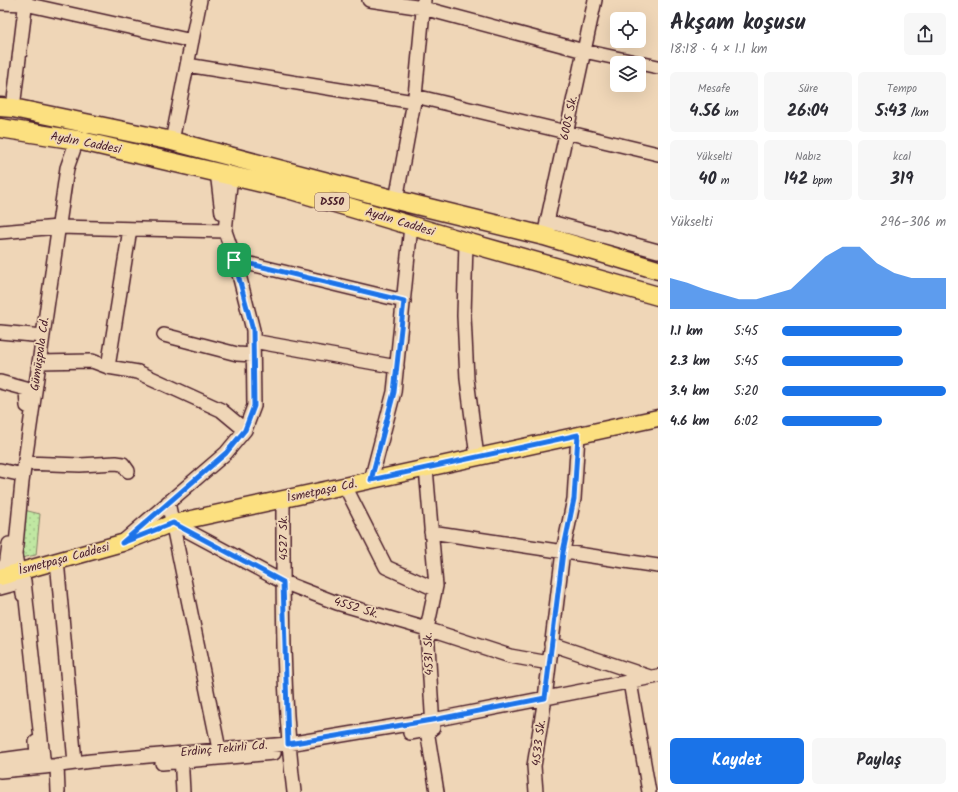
<!DOCTYPE html>
<html lang="tr">
<head>
<meta charset="utf-8">
<style>
	body { margin:0; font-family:Kalam,sans-serif; background:#f7f7f7; color:#2b2b33; height:100vh; display:flex; flex-direction:column; font-size:15px; white-space:nowrap }
	* { box-sizing:border-box; margin:0 }
	p { font-size:13px; color:#7c7c81 }
	.icon { flex:none; width:22px; height:22px; fill:none; stroke:currentColor; stroke-width:2; stroke-linecap:round; stroke-linejoin:round }
	.map { position:relative; flex:1; overflow:hidden }
	.details { display:flex; flex-direction:column; background:#fff; width:300px }
	.details>* { flex:none }
	.fabs { position:absolute; left:610px; top:12px; display:grid; gap:8px }
	.fabs a { display:grid; place-items:center; width:36px; height:36px; border-radius:6px; background:#fff; box-shadow:0 4px 16px #0002; font-size:20px }
	.pin { position:absolute; display:grid; place-items:center; width:34px; height:34px; color:#fff; margin:-17px; border-radius:8px; box-shadow:0 2px 6px #0006 }
	.round { display:grid; place-items:center; flex:none; width:42px; height:42px; border-radius:6px; background:#f7f7f7 }
	.head { display:flex; align-items:center; justify-content:space-between; height:68px; padding:0 12px }
	h1 { font-size:22px; font-weight:700; line-height:30px }
	.metrics { display:grid; grid-template-columns:repeat(3,1fr); gap:6px; height:68px; padding:4px 12px }
	.metrics div { display:grid; align-content:center; border-radius:6px; background:#f7f7f7; text-align:center }
	.metrics b { font-size:17px; font-weight:700 }
	.metrics small { font-size:11px; font-weight:400 }
	.metrics p { font-size:11px }
	.chart { height:112px; padding:8px 12px }
	.chart p { display:flex; justify-content:space-between }
	.chart svg { width:100%; height:72px; margin-top:4px; fill:#1a73e8; opacity:.7 }
	.cta { display:flex; gap:8px; margin-top:auto; padding:8px 12px }
	.cta a { flex:1; height:46px; border-radius:6px; background:#1a73e8; color:#fff; font-size:16px; font-weight:700; line-height:46px; text-align:center }
	.cta a+a { background:#f7f7f7; color:#2b2b33 }
	ul { padding:0 12px; list-style:none; font-size:13px }
	li { display:grid; grid-template-columns:64px 48px 1fr; align-items:center; height:30px }
	li i { height:10px; border-radius:5px; background:#1a73e8 }
	main { display:flex; flex:1; min-height:0 }
	.map>svg:first-child { display:block }
	.grass { fill:url(#grass-dots); stroke:#858366 }
	.lines { fill:none; stroke-linecap:round; stroke-linejoin:round }
	.minor-casing { stroke:#4a1f2b; stroke-width:16 }
	.major-casing { stroke:#4a1f2b; stroke-width:19 }
	.highway-casing { stroke:#4a1f2b; stroke-width:21 }
	.minor { stroke:#efd6b7; stroke-width:13 }
	.major { stroke:#fce080; stroke-width:16 }
	.highway { stroke:#fce080; stroke-width:18 }
	.route-casing { stroke:#fff; stroke-width:8 }
	.route { stroke:#1a73e8; stroke-width:5 }
	.labels { text-anchor:middle; dominant-baseline:central; stroke-width:3.5; stroke-linejoin:round; paint-order:stroke }
	.shield { fill:#efd6b7; stroke:#7c5655; stroke-width:1 }
	.shield-label { font-size:11px; font-weight:bold; fill:#4a1f2b }
	.street-label { font-size:12px; fill:#4a1f2b; stroke:#efd6b7 }
</style>
</head>
<body>
<main>
<div class="map">
<svg width="658" height="792" viewBox="0 0 658 792">
	<defs>
		<pattern id="grass-dots" width="8" height="8" patternUnits="userSpaceOnUse"><rect width="8" height="8" fill="#c0e7a2"/><path d="M2 2h.1M6 6h.1" fill="none" stroke="#a6c68c" stroke-width="1.8" stroke-linecap="round"/></pattern>
	</defs>
	<rect width="100%" height="100%" fill="#efd6b7"/>
	<filter id="ink" filterUnits="userSpaceOnUse"><feTurbulence type="fractalNoise" baseFrequency=".025" numOctaves="2"/><feDisplacementMap in="SourceGraphic" scale="8" xChannelSelector="R" yChannelSelector="G"/><feConvolveMatrix kernelMatrix="1 2 1 2 8 2 1 2 1" color-interpolation-filters="sRGB"/></filter>
	<g filter="url(#ink)">
		<!-- grass -->
		<path class="grass" d="M24 510 40 514 36 555 21 558Z"/>
		<g class="lines">
			<!-- minor casing -->
			<g class="minor-casing">
				<path id="minor" d="M369 0 423 8 584 51 658 67
					M0 3 25 4 192 41
					M187 65 414 102
					M415 96 658 154
					M13 108 26 0
					M172 141 200 0
					M217 172 222 213
					M396 200 415 96 424 0
					M547 221 658 251
					M0 232 58 227 225 231
					M544 236 595 0
					M466 242 464 316 467 379 477 457
					M234 260 404 301
					M0 332 43 336
					M164 335 237 354 253 355
					M253 341 397 367
					M39 362 92 361 108 367 138 372 221 410 245 430
					M108 367 130 229
					M0 382 26 389 27 406
					M25 463 80 465 116 463 123 464 128 471
					M426 468 436 586 427 629 433 728
					M0 470 23 475
					M371 480 394 392 411 226
					M345 486 386 567 435 589
					M283 499C283 597 282 695 294 792
					M168 502 219 749
					M173 523 283 582 337 603 427 629 510 656 549 663
					M431 532 658 566
					M126 539 226 453 245 430 254 406 253 330 236 263 225 231 231 176
					M57 560 75 763
					M0 568 6 566 9 544
					M0 588 15 584 22 585 23 595
					M551 644 650 677
					M630 682 649 792
					M410 733 427 730 437 792
					M181 754 183 792
					M0 760 37 755 36 742
					M162 763 274 753
					M57 765 58 792
					M44 767 24 581 18 571 15 555 22 482 67 168 77 140
					M0 771 44 767 91 761 288 744 438 719 658 676
					M536 792 534 766 545 698 563 551 574 499 578 435"/>
			</g>
			<!-- major casing -->
			<g class="major-casing">
				<path id="major" d="M0 577 122 543 173 523 658 418"/>
			</g>
			<!-- highway casing -->
			<g class="highway-casing">
				<path id="highway" d="M0 107 13 108 172 141 396 200 544 236 658 270
					M0 128 77 140 288 189 466 242 658 296"/>
			</g>
			<!-- minor -->
			<use href="#minor" class="minor"/>
			<!-- major -->
			<use href="#major" class="major"/>
			<!-- highway -->
			<use href="#highway" class="highway"/>
		</g>
	</g>
	<g class="lines" filter="url(#ink)">
		<!-- route casing -->
		<g class="route-casing">
			<path id="route" d="M234 260 404 301 394 392 371 480 578 435 574 499 563 552 545 698 438 719 288 744 283 582 173 523 122 543 226 453 245 430 254 406 253 330Z"/>
		</g>
		<!-- route -->
		<use href="#route" class="route"/>
	</g>
	<g class="labels">
		<!-- shield labels -->
		<rect class="shield" x="315" y="193" width="34" height="18" rx="3"/>
		<g class="shield-label">
			<text x="332" y="202">D550</text>
		</g>
		<!-- street labels -->
		<g class="street-label">
			<text transform="translate(569 118) rotate(-78)">6005 Sk.</text>
			<text transform="translate(86 143) rotate(11)">Aydın Caddesi</text>
			<text transform="translate(400 222) rotate(17)">Aydın Caddesi</text>
			<text transform="translate(40 354) rotate(-82)">Gümüşpala Cd.</text>
			<text transform="translate(322 491) rotate(-12)">İsmetpaşa Cd.</text>
			<text transform="translate(283 538) rotate(-90)">4527 Sk.</text>
			<text transform="translate(64 559) rotate(-15)">İsmetpaşa Caddesi</text>
			<text transform="translate(356 608) rotate(17)">4552 Sk.</text>
			<text transform="translate(429 654) rotate(-92)">4531 Sk.</text>
			<text transform="translate(539 743) rotate(-83)">4533 Sk.</text>
			<text transform="translate(224 749) rotate(-5)">Erdinç Tekirli Cd.</text>
		</g>
	</g>
</svg>
<div class="fabs">
<a><svg class="icon" aria-label="locate" viewBox="0 0 24 24"><circle cx="12" cy="12" r="6"/><path d="M12 2v4M12 18v4M2 12h4M18 12h4"/></svg></a>
<a><svg class="icon" aria-label="layers" viewBox="0 0 24 24"><path d="M12 4l9 5-9 5-9-5zM3 14l9 5 9-5"/></svg></a>
</div>
<div class="pin" style="left:234px;top:260px;background:#1e9e55"><svg class="icon" aria-label="arrive" viewBox="0 0 24 24"><path d="M6 21V4h12l-3 4 3 4H6"/></svg></div>
</div>
<section class="details">
<div class="head"><div><h1>Akşam koşusu</h1><p>18:18 · 4 × 1.1 km</p></div><a class="round"><svg class="icon" aria-label="share" viewBox="0 0 24 24"><path d="M12 15V3M7 8l5-5 5 5M5 13v7h14v-7"/></svg></a></div>
<div class="metrics">
<div><p>Mesafe</p><b>4.56<small> km</small></b></div>
<div><p>Süre</p><b>26:04</b></div>
<div><p>Tempo</p><b>5:43<small> /km</small></b></div>
</div>
<div class="metrics">
<div><p>Yükselti</p><b>40<small> m</small></b></div>
<div><p>Nabız</p><b>142<small> bpm</small></b></div>
<div><p>kcal</p><b>319</b></div>
</div>
<div class="chart"><p><span>Yükselti</span>296–306 m</p>
<svg viewBox="0 0 160 44" preserveAspectRatio="none"><path d="M0 44V25L10 28L20 32L30 35L40 38L50 38L60 35L70 32L80 22L90 12L100 6L110 6L120 16L130 22L140 25L150 25L160 25V44z"/></svg>
</div>
<ul>
<li><b>1.1 km</b>5:45<i style="width:73%"></i></li>
<li><b>2.3 km</b>5:45<i style="width:74%"></i></li>
<li><b>3.4 km</b>5:20<i style="width:100%"></i></li>
<li><b>4.6 km</b>6:02<i style="width:61%"></i></li>
</ul>
<div class="cta"><a>Kaydet</a><a>Paylaş</a></div>
</section>
</main>
</body>
</html>
